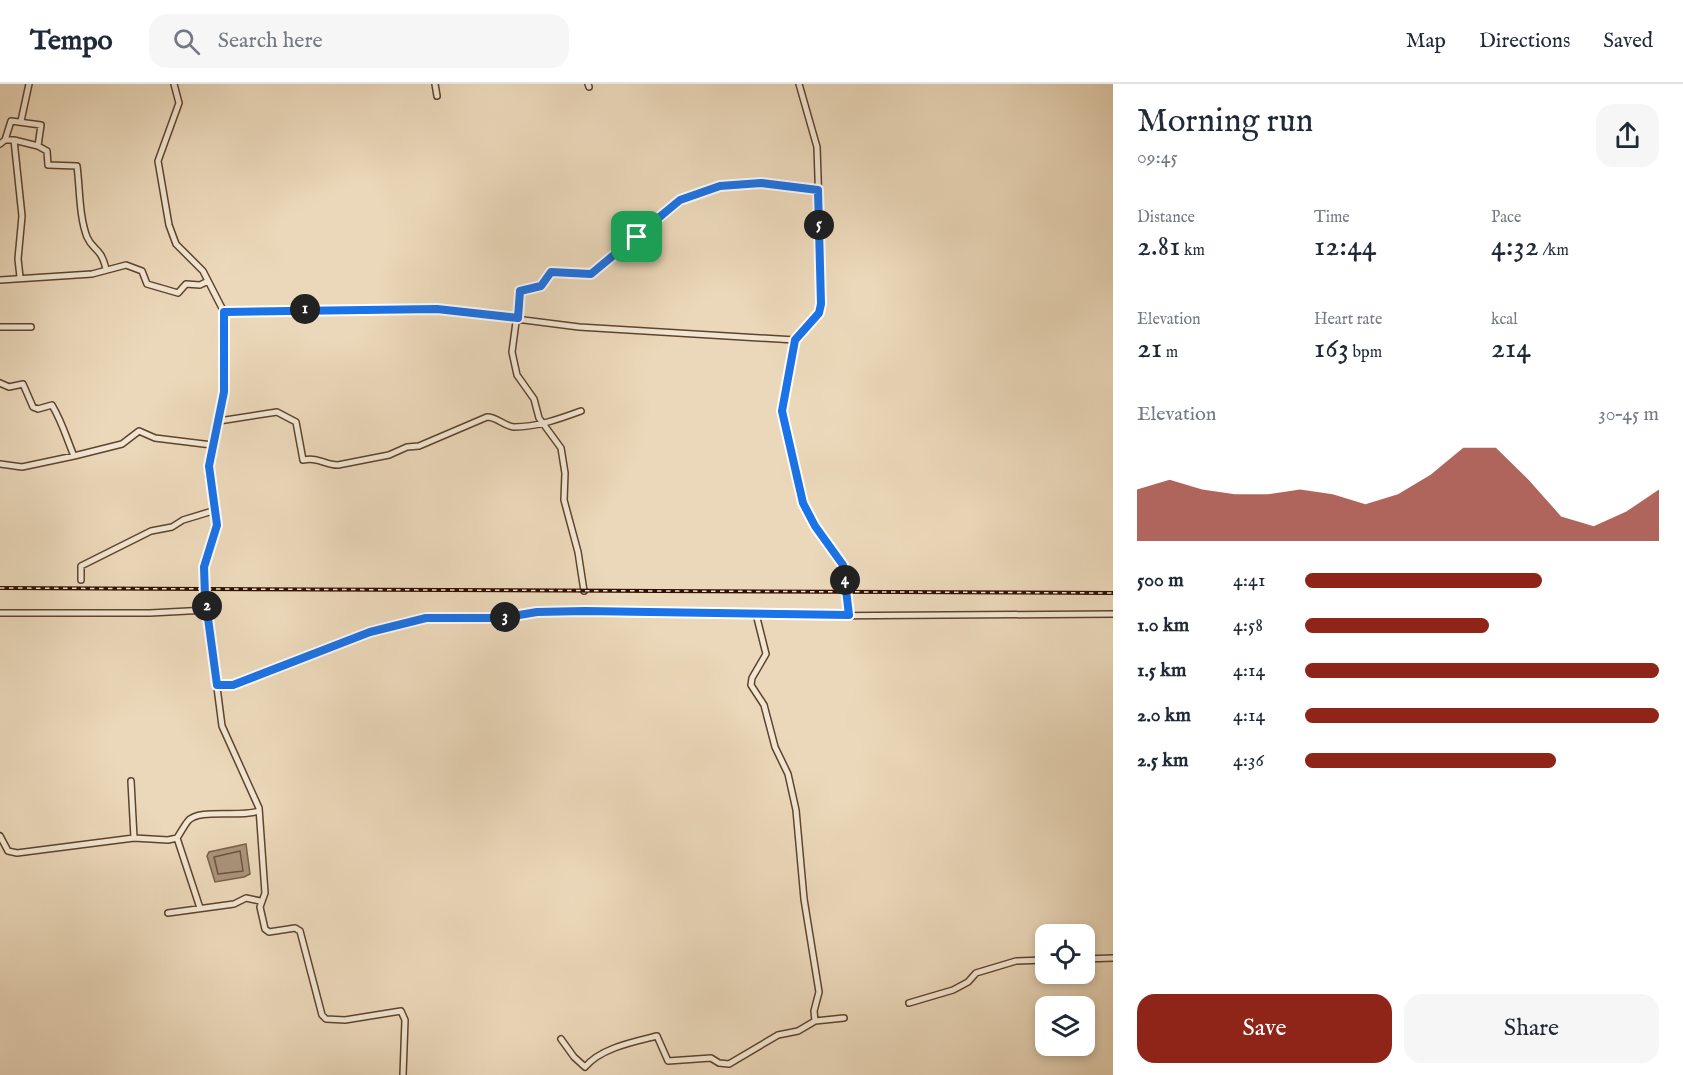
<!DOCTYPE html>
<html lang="en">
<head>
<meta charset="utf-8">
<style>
	body { margin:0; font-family:"IM FELL English",serif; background:#f6f6f7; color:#1f2937; height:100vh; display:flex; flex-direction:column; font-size:22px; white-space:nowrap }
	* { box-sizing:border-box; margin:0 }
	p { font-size:20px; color:#747a83 }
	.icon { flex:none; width:33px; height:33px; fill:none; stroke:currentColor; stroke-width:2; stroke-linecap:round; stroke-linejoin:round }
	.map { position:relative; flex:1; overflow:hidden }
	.details { display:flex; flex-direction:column; background:#fff; width:570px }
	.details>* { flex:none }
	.controls { position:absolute; left:1035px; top:840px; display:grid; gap:12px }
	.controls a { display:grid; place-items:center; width:60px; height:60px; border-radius:12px; background:#fff; box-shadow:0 3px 9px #0003; font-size:30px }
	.pin { position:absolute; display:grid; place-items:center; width:51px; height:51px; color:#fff; margin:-26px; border-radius:12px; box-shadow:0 3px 9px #0006 }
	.km { position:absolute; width:30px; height:30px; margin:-15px; border-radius:50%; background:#222; color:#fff; font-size:16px; line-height:30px; text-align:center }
	.round { display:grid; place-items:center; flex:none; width:63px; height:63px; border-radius:18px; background:#f6f6f7 }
	.overview { display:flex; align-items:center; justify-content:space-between; height:102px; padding:0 24px }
	h1 { font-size:33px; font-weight:600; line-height:45px }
	.stats { display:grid; grid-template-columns:repeat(3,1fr); gap:9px; height:102px; padding:6px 24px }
	.stats div { display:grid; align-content:center }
	.stats b { font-size:30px; font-weight:600 }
	.stats small { font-size:16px; font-weight:400 }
	.stats p { font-size:16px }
	.chart { height:168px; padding:12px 24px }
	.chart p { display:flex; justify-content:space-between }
	.chart svg { width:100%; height:108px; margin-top:6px; fill:#8f2418; opacity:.7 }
	.primary-button { display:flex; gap:12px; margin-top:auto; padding:12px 24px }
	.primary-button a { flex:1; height:69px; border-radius:18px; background:#8f2418; color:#fff; font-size:24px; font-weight:600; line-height:69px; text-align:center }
	.primary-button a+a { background:#f6f6f7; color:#1f2937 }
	ul { padding:0 24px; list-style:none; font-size:20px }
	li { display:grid; grid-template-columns:96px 72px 1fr; align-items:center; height:45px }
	li i { height:15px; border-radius:8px; background:#8f2418 }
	header { display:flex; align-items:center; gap:36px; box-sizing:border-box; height:84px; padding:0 30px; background:#fff; border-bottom:2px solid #e0e1e3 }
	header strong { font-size:28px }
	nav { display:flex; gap:33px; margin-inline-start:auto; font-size:21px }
	.search { width:420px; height:54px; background:#f6f6f7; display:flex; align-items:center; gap:15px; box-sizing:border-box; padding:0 21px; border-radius:18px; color:#747a83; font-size:22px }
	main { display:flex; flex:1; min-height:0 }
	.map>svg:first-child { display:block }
	.water { fill:#ab947b; stroke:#7a604a; stroke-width:1.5 }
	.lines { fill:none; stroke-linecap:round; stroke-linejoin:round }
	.shore { stroke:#6e523e; stroke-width:1.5 }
	.minor-casing { stroke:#5f432e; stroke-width:8 }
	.minor { stroke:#f2e6d2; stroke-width:5 }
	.rail-casing { stroke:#301100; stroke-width:4 }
	.rail { stroke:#f2e6d2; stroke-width:1.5; stroke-dasharray:4.5; stroke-linecap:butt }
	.route-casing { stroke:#fff; stroke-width:12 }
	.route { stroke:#1a73e8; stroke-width:8 }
</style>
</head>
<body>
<header>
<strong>Tempo</strong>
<div class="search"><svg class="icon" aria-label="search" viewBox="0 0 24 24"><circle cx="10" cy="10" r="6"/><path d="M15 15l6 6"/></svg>Search here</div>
<nav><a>Map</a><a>Directions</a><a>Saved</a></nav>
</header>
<main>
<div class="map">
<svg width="1113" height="991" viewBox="0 0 1113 991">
	<rect width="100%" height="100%" fill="#ebd8ba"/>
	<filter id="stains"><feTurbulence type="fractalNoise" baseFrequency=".00333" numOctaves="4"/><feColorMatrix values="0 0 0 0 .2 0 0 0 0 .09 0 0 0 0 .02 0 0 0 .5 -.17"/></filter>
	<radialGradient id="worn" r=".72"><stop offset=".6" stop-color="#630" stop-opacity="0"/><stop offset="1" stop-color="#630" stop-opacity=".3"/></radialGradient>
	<!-- water -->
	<path class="water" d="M246 760 250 790 244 793 215 798 207 772 209 768Z"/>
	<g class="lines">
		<!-- shore -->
		<path class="shore" d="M240 767 243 787 218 790 214 773Z"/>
		<!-- minor casing -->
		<g class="minor-casing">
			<path id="minor" d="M174 0 179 19 158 77 169 141 176 160 203 187 224 228V308L208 388 217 441 205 474V511L222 642 259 724 265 809 260 823 265 845 269 848 295 844 300 847 322 931 326 935 345 936 401 927 405 936 403 991
				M435 0 437 12
				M588 0 589 3
				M799 0 817 63 822 212 819 229 795 256 782 327 803 419 815 442 843 481 849 531
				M21 37 29 0
				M5 56 11 37 41 41 38 62 47 67 48 81 77 82C80 105 79 132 87 153 93 167 101 163 106 185
				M14 56 38 62
				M0 60 5 56H14L22 132 18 175 20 193
				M0 196 92 190 126 181 142 187 147 200 178 209 186 200 200 201 208 197
				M224 228 437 225 579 243 795 256
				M0 243H31
				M0 299 9 303 23 300 33 323 38 325 52 321C63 340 66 353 74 372
				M219 337 277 328 296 338 303 376C320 373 324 381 338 381L389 371 407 363 419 362 487 333C497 333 504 342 514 343 537 343 559 335 581 327
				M0 380 22 383 74 372 122 360 139 347 155 354 212 361
				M81 496V482L151 447 172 443 183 436 216 426
				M584 507 578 468 564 416 565 389 561 364 539 334 534 315 517 291 512 268 520 208 541 202 551 188 591 190 689 111 721 102 761 99 818 106
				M0 529H150L207 526
				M756 530 766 570 752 594 751 601 764 621 775 663 788 690 796 726 804 815 819 908 814 927 815 937
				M217 601 237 600 386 543 443 532 501 534 537 528 585 527 806 532 1113 530
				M131 697 134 754
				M0 752 8 767 17 769 134 754 168 756 177 754C181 748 184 742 188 737 199 724 240 734 259 727
				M177 754 200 824
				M168 829 234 820 246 814 260 817
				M1084 875 1113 874
				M909 919 953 906 968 898 976 889 1016 877 1046 876
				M561 955 574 973 585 983C601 964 633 958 657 952L668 977 711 974 719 979 729 980 778 951 798 947 815 937 844 934"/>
		</g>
		<!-- minor -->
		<use href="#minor" class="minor"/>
		<!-- rail casing -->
		<g class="rail-casing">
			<path id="rail" d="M0 504 1113 509"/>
		</g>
		<!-- rail -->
		<use href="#rail" class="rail"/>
	</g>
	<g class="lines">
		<!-- route casing -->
		<g class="route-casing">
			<path id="route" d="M761 99 818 106 821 220 819 229 795 256 782 327 803 419 815 442 843 481 849 531 585 527 537 528 501 534H426L370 548 233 601H217L205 512 204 483 217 441 209 382 224 308V228L437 225 518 234 520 207 541 202 551 188 591 190 680 116 720 102Z"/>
		</g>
		<!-- route -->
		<use href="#route" class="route"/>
	</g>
	<rect width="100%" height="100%" filter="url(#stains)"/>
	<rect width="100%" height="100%" fill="url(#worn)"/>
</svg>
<div class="controls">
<a><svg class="icon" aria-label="locate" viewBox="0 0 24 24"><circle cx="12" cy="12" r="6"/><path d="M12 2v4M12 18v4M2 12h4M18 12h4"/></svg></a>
<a><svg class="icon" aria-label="layers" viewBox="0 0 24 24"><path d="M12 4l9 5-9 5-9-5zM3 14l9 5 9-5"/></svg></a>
</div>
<div class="pin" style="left:637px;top:153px;background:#1e9e55"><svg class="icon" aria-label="arrive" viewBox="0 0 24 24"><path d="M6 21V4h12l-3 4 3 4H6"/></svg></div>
<b class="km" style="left:305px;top:225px">1</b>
<b class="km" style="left:207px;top:522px">2</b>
<b class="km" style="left:505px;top:533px">3</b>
<b class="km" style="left:845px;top:496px">4</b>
<b class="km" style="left:819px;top:141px">5</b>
</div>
<section class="details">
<div class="overview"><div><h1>Morning run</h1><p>09:45</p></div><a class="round"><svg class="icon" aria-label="share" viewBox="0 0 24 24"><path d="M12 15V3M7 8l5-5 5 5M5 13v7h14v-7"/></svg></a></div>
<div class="stats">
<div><p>Distance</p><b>2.81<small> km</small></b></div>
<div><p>Time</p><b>12:44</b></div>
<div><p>Pace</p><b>4:32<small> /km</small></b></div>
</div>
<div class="stats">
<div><p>Elevation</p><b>21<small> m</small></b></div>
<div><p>Heart rate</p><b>163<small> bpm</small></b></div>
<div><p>kcal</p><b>214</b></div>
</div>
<div class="chart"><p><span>Elevation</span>30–45 m</p>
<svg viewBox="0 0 160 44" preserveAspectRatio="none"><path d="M0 44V23L10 19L20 23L30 25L40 25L50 23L60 25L70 29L80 25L90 17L100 6L110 6L120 19L130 34L140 38L150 32L160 23V44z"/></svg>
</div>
<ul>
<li><b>500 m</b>4:41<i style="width:67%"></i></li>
<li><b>1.0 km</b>4:58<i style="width:52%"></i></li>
<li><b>1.5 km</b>4:14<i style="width:100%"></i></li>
<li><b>2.0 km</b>4:14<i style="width:100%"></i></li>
<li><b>2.5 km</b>4:36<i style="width:71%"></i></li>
</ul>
<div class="primary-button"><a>Save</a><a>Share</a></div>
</section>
</main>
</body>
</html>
